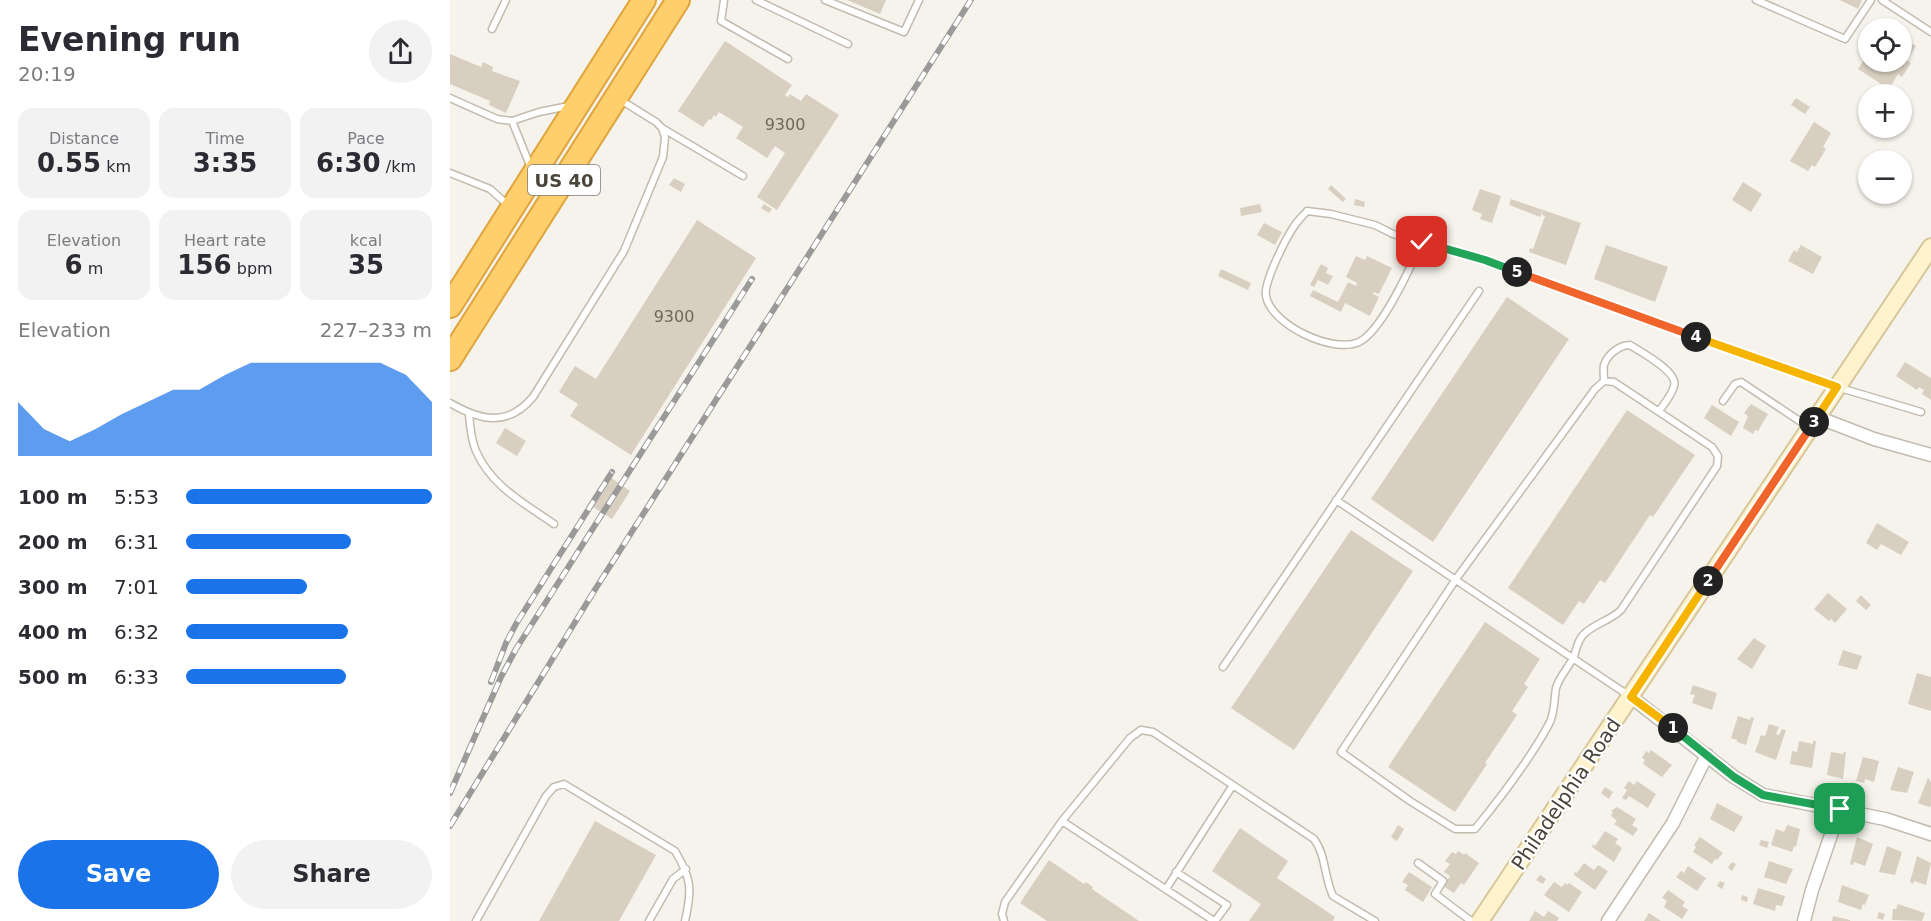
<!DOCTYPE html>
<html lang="en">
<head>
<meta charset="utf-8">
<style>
	body { margin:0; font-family:"DejaVu Sans",sans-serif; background:#f2f2f3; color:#2b2b33; height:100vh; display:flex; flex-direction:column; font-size:22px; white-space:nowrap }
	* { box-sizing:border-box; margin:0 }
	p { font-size:20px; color:#7c7c81 }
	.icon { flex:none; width:33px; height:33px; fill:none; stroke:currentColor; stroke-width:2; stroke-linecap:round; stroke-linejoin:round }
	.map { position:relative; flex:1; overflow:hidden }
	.side { display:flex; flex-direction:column; background:#fff; width:450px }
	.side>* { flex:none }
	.buttons { position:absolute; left:1408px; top:18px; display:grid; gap:12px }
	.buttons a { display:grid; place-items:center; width:54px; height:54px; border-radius:50%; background:#fff; box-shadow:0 2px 4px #0004; font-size:30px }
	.pin { position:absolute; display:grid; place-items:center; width:51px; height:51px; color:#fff; margin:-26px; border-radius:12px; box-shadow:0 3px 9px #0006 }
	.km { position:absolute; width:30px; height:30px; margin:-15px; border-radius:50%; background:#222; color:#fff; font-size:16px; line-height:30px; text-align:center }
	.round { display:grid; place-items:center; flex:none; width:63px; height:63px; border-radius:32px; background:#f2f2f3 }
	.overview { display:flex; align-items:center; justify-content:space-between; height:102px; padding:0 18px }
	h1 { font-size:33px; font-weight:700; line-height:45px }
	.stats { display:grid; grid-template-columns:repeat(3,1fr); gap:9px; height:102px; padding:6px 18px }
	.stats div { display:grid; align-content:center; border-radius:15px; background:#f2f2f3; text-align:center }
	.stats b { font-size:26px; font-weight:700 }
	.stats small { font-size:16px; font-weight:400 }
	.stats p { font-size:16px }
	.chart { height:168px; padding:12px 18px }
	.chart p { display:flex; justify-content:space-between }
	.chart svg { width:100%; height:108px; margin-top:6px; fill:#1a73e8; opacity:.7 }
	.action { display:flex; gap:12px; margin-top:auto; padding:12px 18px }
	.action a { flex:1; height:69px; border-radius:36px; background:#1a73e8; color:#fff; font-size:24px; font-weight:700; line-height:69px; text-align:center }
	.action a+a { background:#f2f2f3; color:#2b2b33 }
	ul { padding:0 18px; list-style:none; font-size:20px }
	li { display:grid; grid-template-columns:96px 72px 1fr; align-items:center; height:45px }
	li i { height:15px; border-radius:8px; background:#1a73e8 }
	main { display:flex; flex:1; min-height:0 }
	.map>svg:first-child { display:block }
	.building { fill:#d8cfc1 }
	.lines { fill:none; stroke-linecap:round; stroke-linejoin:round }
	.lane-casing { stroke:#c2bbae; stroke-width:9 }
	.street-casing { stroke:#c2bbae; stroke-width:15 }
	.secondary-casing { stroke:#d6c79b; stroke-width:20 }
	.highway-casing { stroke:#e0a43c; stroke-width:26 }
	.lane { stroke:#fff; stroke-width:6 }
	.street { stroke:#fff; stroke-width:12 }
	.secondary { stroke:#fff3cd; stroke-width:16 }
	.highway { stroke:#ffcf6e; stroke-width:22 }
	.rail-casing { stroke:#9a9a9a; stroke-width:6 }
	.rail { stroke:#fff; stroke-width:4; stroke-dasharray:11; stroke-linecap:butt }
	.split-1-casing { stroke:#fff; stroke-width:12 }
	.split-2-casing { stroke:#fff; stroke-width:12 }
	.split-3-casing { stroke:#fff; stroke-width:12 }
	.split-4-casing { stroke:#fff; stroke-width:12 }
	.split-5-casing { stroke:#fff; stroke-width:12 }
	.split-6-casing { stroke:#fff; stroke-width:12 }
	.split-1 { stroke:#22a559; stroke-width:8 }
	.split-2 { stroke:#f5b400; stroke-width:8 }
	.split-3 { stroke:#f0652b; stroke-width:8 }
	.split-4 { stroke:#f5b400; stroke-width:8 }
	.split-5 { stroke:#f0652b; stroke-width:8 }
	.split-6 { stroke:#22a559; stroke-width:8 }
	.labels { text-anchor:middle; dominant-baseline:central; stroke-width:4.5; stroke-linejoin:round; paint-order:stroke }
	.number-label { font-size:16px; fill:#6e675b }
	.shield { fill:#fff; stroke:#817c74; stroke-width:1.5 }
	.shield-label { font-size:18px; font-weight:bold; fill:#4b4439 }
	.street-label { font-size:20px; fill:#4b4439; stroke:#fff }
</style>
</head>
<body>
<main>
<section class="side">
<div class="overview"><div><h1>Evening run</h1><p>20:19</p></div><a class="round"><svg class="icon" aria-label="share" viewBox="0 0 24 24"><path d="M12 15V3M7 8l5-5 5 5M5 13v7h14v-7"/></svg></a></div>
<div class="stats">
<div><p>Distance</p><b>0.55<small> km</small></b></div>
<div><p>Time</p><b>3:35</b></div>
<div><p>Pace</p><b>6:30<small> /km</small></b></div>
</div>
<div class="stats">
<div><p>Elevation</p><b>6<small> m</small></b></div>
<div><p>Heart rate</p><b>156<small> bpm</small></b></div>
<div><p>kcal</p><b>35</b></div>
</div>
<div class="chart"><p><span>Elevation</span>227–233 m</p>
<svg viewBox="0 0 160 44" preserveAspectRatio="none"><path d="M0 44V22L10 33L20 38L30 33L40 27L50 22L60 17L70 17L80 11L90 6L100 6L110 6L120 6L130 6L140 6L150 11L160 22V44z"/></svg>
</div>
<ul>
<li><b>100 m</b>5:53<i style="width:100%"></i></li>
<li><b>200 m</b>6:31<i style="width:67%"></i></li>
<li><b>300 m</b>7:01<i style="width:49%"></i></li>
<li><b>400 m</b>6:32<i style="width:66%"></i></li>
<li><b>500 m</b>6:33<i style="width:65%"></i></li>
</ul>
<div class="action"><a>Save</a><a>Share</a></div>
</section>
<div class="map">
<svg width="1481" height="921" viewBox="0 0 1481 921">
	<rect width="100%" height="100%" fill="#f6f3ec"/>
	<!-- building -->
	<path class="building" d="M397 0H436L430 14Z
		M1390 0H1412L1408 9Z
		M1452 38 1466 46 1457 60 1461 63 1452 77 1448 74 1439 89 1408 69 1419 52V62H1452Z
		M275 41 342 85 335 95 338 97 340 94 351 101 356 94 389 115 327 210 307 197 335 153 325 146 317 158 286 138 293 127 269 112 266 117 264 115 261 120 259 119 253 127 228 111Z
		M0 54 31 67 33 62 43 67 42 71 70 81 56 113 39 105 40 101 0 84Z
		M1346 98 1360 107 1355 114 1341 105Z
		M1364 122 1381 133 1373 147 1376 149 1365 167 1362 165 1358 171 1340 161Z
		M224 178 235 184 231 192 219 185Z
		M1293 182 1312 194 1301 212 1282 200Z
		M881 185 896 199 893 202 878 189Z
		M1030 189 1051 196 1042 223 1030 219 1032 214 1022 210Z
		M905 199 915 202 914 207 904 205Z
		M1061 199 1093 210 1090 217 1059 205Z
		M314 204 322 209 319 213 311 208Z
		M810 204 812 212 791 216 790 208Z
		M1093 210 1131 223 1116 265 1079 252 1080 248 1083 249 1095 216 1092 215Z
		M247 220 306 258 181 455 120 416 128 404 109 392 125 366 146 379Z
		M814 223 832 232 825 245 807 235Z
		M1156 245 1218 267 1205 302 1144 279Z
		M1351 245 1372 257 1363 274 1338 261 1344 250 1347 252Z
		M906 256 915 260 917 256 942 268 929 294 924 292 923 294 929 297 920 316 895 303 891 312 860 296 863 290 888 302 898 282 906 286 907 283 896 277Z
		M871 264 878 268 876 273 883 276 878 285 868 280 864 287 860 285Z
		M771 269 801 283 798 290 768 276Z
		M1057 297 1119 339 983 542 921 499Z
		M1455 362 1481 378V400L1472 394 1474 390 1469 387 1467 390 1446 376Z
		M1301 404 1318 414 1308 431 1305 430 1303 434 1293 428 1298 416 1294 413Z
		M1262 405 1289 422 1281 436 1254 418Z
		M1177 410 1245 455 1203 517 1200 515 1155 583 1150 580 1134 604 1129 601 1113 625 1058 588Z
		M55 428 76 441 67 456 46 443Z
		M157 475 180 491 162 519 138 504Z
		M1427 523 1459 542 1451 555 1431 544 1427 550 1416 543Z
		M901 530 963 571 844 750 781 708Z
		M1378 593 1397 609 1385 623 1381 619 1379 621 1364 609Z
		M1411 595 1421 605 1416 610 1406 601Z
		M1035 622 1090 659 1074 684 1078 687 1062 711 1067 715 1035 763 1037 764 1005 812 938 767Z
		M1304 638 1316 646 1302 669 1287 659Z
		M1393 650 1412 656 1407 670 1388 665Z
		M1467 673 1481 677V711L1458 704Z
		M1243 685 1267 693 1262 710 1242 703 1245 695 1240 694Z
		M1288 716 1300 720 1301 717 1304 718 1296 745 1287 742V740L1281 738Z
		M1319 724 1329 727 1326 734 1329 735 1332 729 1336 730 1326 760 1305 752 1311 735 1315 736Z
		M1349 741 1363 744V741H1366L1362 768 1340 764 1342 751 1347 752Z
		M1201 750 1222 765 1212 777 1193 764 1195 760 1192 758 1196 751 1199 753Z
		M1381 752 1393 754 1394 752H1396L1393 779 1377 775Z
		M1413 757 1429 761 1424 782 1415 779 1414 783 1406 781Z
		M1448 767 1464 772 1457 793 1440 790Z
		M1478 778 1481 782V806L1479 807 1468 803Z
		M1179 781 1184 785 1187 781 1206 794 1198 808 1179 796 1176 800 1172 798 1177 790 1174 788Z
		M1155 787 1163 792 1159 799 1151 793Z
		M1267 803 1293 817 1284 832 1260 819Z
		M1167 807 1186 819 1182 825 1188 829 1183 836 1164 824 1167 821 1161 816 1163 812 1161 811Z
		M145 821 206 855 169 921H89Z
		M948 825 954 829 947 841 941 837Z
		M1337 825 1350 829 1346 847 1344 846 1342 852 1321 845 1326 829 1334 832Z
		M790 828 838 861 827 878 885 917 883 921H799L811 904 762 871Z
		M1155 831 1168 839 1165 843 1172 848 1164 862 1142 847 1143 844 1145 846Z
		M1250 837 1273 853 1267 860 1265 859 1262 864 1243 852 1246 847 1244 845Z
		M1407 837 1423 844 1415 866 1404 862 1403 865 1400 864Z
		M1311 840 1319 842 1317 848 1309 845Z
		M1437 846 1452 852 1445 875 1429 872Z
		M1008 851 1014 855 1015 853 1029 863 1014 885 1011 883 1004 893 993 886 1000 876 994 872 1000 864 995 861 1002 852 1006 854Z
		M1467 856 1481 863 1476 885 1464 881 1463 884 1460 882Z
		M599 860 634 884 636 882 643 887 642 889 689 921H597L570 903Z
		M1319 861 1343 869 1336 884 1314 877Z
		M1282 862 1286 864 1282 871 1278 868Z
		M1134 863 1144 870 1148 865 1158 871 1145 890 1124 875 1125 872 1127 873Z
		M1238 866 1256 878 1247 891 1226 877 1231 871 1234 873Z
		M959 872 982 887 973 902 955 890 958 885 952 882Z
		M1090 875 1096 879 1093 884 1086 880Z
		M1270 881 1275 883 1272 889 1267 886Z
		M1104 882 1112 887 1115 883 1117 885 1119 883 1132 892 1119 912 1094 895Z
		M1392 885 1419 895 1415 905 1413 904 1411 910 1388 902Z
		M1308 888 1335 896 1332 906 1326 905 1325 911 1303 904Z
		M1218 890 1235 902 1232 906 1238 910 1232 919 1214 907 1217 901 1212 898Z
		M1292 895 1298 897 1297 902 1291 900Z
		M1448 904 1475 913 1472 921 1442 920 1443 909H1446Z
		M1085 911 1094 917 1098 911 1109 918 1107 921H1079Z
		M1429 912 1435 914 1433 920 1427 918Z
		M1199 913 1211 921H1194Z
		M1383 916 1400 920V921H1382Z"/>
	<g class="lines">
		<!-- lane casing -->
		<g class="lane-casing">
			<path id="lane" d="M274 0 271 21 338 59
				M306 0 398 44
				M375 0 454 32 469 0
				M1306 0 1395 39 1421 0
				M1432 0 1481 32
				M42 29 56 0
				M0 98 47 119 62 121
				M169 99 206 122 212 128 293 176
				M81 168 62 121 89 112 119 106
				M0 173 40 189 59 206
				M972 242C961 266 932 331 909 342 883 354 821 325 816 296 813 283 837 236 845 225 848 220 853 216 857 211L881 214 925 225 943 234 1035 260 1387 387 1471 412
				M1154 381 1164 382 1262 447 1268 456 1267 466 1171 610C1160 621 1143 624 1133 635 1127 642 1127 648 1124 656 1120 666 1110 675 1106 688 1104 699 1105 713 1099 724 1079 761 1052 796 1025 829H1005L960 801 891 752 1006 579 1145 389Z
				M1154 381C1154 376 1153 369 1154 365 1157 355 1169 345 1180 345 1191 352 1229 372 1224 386 1222 395 1214 404 1209 411
				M1273 401 1285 384 1291 382 1360 428
				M0 403C31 421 58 427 83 397L174 251 213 157 215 137 212 128
				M19 414C20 426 21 440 26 451 41 486 74 503 104 524
				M886 500 1178 695
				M773 667 1029 291
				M612 821 764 921
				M968 863 993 881 985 894 1021 921
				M726 872 777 905 765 921
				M716 889 783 785
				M26 921 96 796 104 787 114 784 225 851C242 879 242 890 235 921
				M199 921 223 879 236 869
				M554 921 552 914 555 902 612 821 680 738 691 730 703 732 864 839C876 855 874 877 883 896L925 921"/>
		</g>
		<!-- street casing -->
		<g class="street-casing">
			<path id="street" d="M1367 417 1424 439 1481 455
				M1181 697 1284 777 1313 795 1435 819 1481 834
				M1158 921 1223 823 1257 755
				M1354 921 1362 890 1390 809"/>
		</g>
		<!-- secondary casing -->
		<g class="secondary-casing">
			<path id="secondary" d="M1030 921 1481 247"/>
		</g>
		<!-- highway casing -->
		<g class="highway-casing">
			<path id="highway" d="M0 306 194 0
				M0 359 228 0"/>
		</g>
		<!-- lane -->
		<use href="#lane" class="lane"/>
		<!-- street -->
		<use href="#street" class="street"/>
		<!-- secondary -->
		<use href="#secondary" class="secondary"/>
		<!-- highway -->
		<use href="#highway" class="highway"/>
		<!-- rail casing -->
		<g class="rail-casing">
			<path id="rail" d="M41 682 56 643 66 624 162 472
				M0 793 51 677 66 649 302 279
				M0 826 146 588 521 0"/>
		</g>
		<!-- rail -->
		<use href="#rail" class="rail"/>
	</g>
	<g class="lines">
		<!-- split-1 casing -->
		<g class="split-1-casing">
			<path id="split-1" d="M1223 728 1284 777 1313 795 1390 809"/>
		</g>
		<!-- split-2 casing -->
		<g class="split-2-casing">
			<path id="split-2" d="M1223 728 1181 697 1258 581"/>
		</g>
		<!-- split-3 casing -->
		<g class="split-3-casing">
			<path id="split-3" d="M1258 581 1364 422"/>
		</g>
		<!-- split-4 casing -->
		<g class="split-4-casing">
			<path id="split-4" d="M1246 337 1387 387 1364 422"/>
		</g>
		<!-- split-5 casing -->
		<g class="split-5-casing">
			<path id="split-5" d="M1067 272 1246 337"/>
		</g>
		<!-- split-6 casing -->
		<g class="split-6-casing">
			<path id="split-6" d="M972 242 1035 260 1067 272"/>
		</g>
		<!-- split-1 -->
		<use href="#split-1" class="split-1"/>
		<!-- split-2 -->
		<use href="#split-2" class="split-2"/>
		<!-- split-3 -->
		<use href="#split-3" class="split-3"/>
		<!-- split-4 -->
		<use href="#split-4" class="split-4"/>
		<!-- split-5 -->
		<use href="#split-5" class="split-5"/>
		<!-- split-6 -->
		<use href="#split-6" class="split-6"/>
	</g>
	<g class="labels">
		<!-- number labels -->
		<g class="number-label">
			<text x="335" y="124">9300</text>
			<text x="224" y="316">9300</text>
		</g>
		<!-- shield labels -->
		<rect class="shield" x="78" y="165" width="72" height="30" rx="4.5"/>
		<g class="shield-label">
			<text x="114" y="180">US 40</text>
		</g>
		<!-- street labels -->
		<g class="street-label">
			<text transform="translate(1116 794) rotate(-56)">Philadelphia Road</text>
		</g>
	</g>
</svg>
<div class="buttons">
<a><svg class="icon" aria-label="locate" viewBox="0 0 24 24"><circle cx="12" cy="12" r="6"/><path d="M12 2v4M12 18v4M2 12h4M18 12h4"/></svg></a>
<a>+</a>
<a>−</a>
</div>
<div class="pin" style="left:1390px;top:809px;background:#1e9e55"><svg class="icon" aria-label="arrive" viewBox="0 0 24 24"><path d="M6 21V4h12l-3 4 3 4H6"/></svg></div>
<div class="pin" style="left:972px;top:242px;background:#d93025"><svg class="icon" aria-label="check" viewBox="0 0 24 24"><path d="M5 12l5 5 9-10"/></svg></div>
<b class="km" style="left:1223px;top:728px">1</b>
<b class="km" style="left:1258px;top:581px">2</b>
<b class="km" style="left:1364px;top:422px">3</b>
<b class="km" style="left:1246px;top:337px">4</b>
<b class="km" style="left:1067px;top:272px">5</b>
</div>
</main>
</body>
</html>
